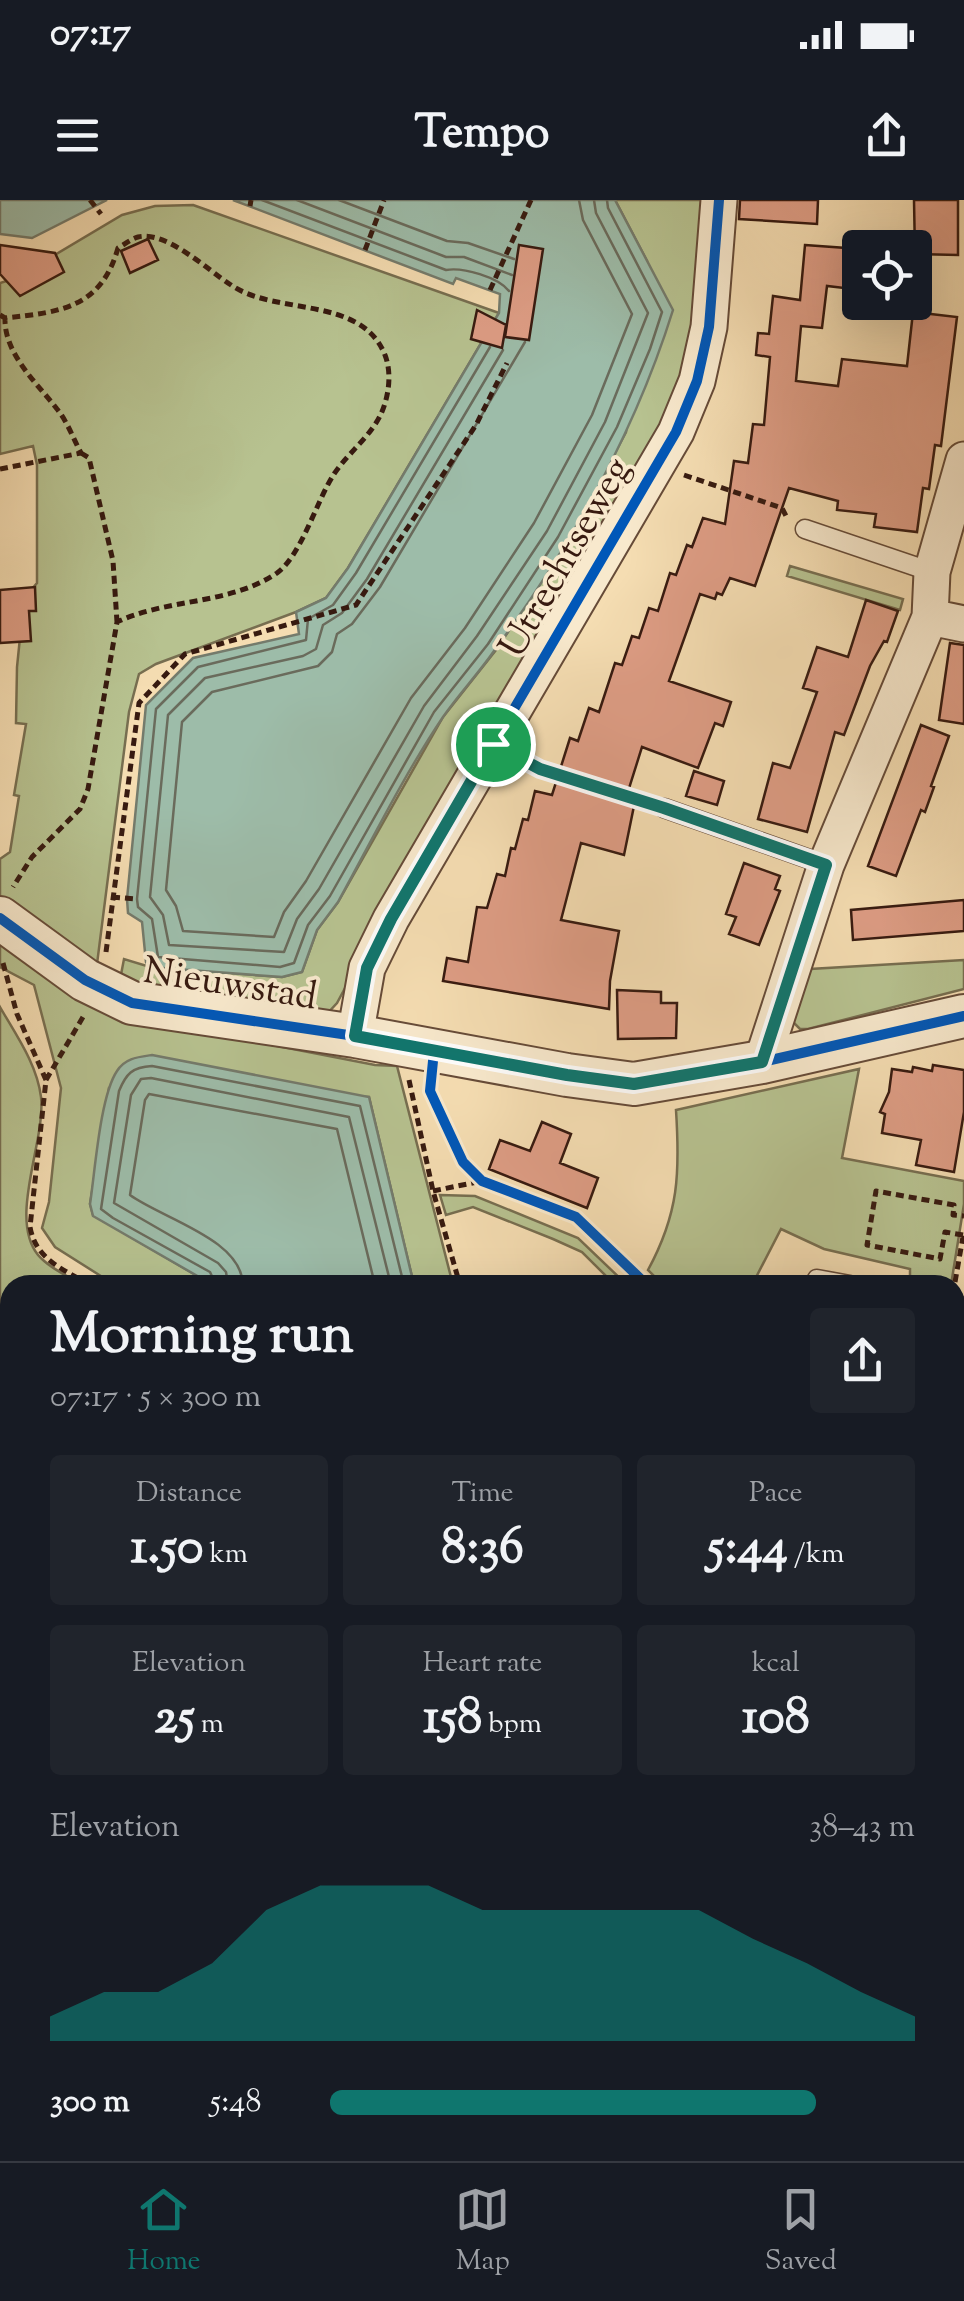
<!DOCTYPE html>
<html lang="en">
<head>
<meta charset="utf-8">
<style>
	body { margin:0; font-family:"Sorts Mill Goudy",serif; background:#20242c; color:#f1f3f6; height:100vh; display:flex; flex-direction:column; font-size:38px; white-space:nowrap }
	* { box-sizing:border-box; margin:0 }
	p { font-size:32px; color:#9ea1a6 }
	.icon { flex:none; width:55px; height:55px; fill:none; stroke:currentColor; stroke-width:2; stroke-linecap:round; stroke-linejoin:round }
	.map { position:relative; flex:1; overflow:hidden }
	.panel { position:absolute; left:0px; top:1075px; width:965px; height:888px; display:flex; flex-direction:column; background:#171b24; border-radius:30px 30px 0 0; box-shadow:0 10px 40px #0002 }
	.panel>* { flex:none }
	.controls { position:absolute; left:842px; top:30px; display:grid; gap:20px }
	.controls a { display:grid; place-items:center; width:90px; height:90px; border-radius:10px; background:#171b24; box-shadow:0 10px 40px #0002; font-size:50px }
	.pin { position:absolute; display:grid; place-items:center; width:85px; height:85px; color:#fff; margin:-42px; border:5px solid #fff; border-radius:50%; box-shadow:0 2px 10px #0007 }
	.round { display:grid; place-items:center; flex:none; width:105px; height:105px; border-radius:10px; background:#20242c }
	.head { display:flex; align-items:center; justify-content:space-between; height:170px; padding:0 50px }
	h1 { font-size:55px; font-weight:700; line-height:75px }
	.metrics { display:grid; grid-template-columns:repeat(3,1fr); gap:15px; height:170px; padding:10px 50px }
	.metrics div { display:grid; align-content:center; border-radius:10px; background:#20242c; text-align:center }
	.metrics b { font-size:50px; font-weight:700 }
	.metrics small { font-size:28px; font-weight:400 }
	.metrics p { font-size:28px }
	.chart { height:280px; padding:20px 50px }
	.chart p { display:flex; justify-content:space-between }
	.chart svg { width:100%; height:180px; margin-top:10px; fill:#0f766e; opacity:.7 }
	ul { padding:0 50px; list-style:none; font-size:32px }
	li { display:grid; grid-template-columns:160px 120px 1fr; align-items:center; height:75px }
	li i { height:25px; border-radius:12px; background:#0f766e }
	.status { display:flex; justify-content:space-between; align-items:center; height:70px; padding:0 50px; background:#171b24; direction:ltr }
	.status svg { height:28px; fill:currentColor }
	header { display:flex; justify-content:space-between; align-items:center; height:130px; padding:0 50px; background:#171b24; font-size:45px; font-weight:700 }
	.tab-bar { display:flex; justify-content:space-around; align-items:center; height:140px; border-top:2px solid #363941; background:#171b24; font-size:28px; color:#9ea1a6 }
	.tab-bar a { display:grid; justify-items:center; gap:5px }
	.tab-bar .on { color:#0f766e }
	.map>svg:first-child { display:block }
	.green { fill:#b7c290; stroke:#776e50; stroke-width:2.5 }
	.water { fill:#9dbca9; stroke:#747b6c; stroke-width:2.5 }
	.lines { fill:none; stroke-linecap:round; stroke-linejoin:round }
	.shore { stroke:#6a6b5c; stroke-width:2.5 }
	.building { fill:#de9d85; stroke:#371a10; stroke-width:2.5 }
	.service-casing { stroke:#664b38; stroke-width:21 }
	.minor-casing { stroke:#664b38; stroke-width:39 }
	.tertiary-casing { stroke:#664b38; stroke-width:46 }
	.primary-casing { stroke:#371a10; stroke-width:59 }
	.path { stroke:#371a10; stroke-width:5; stroke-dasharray:8 5; stroke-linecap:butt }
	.service { stroke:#f8e9cd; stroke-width:18 }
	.minor { stroke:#f8e9cd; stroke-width:35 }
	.tertiary { stroke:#f8e9cd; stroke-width:42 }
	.primary { stroke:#f5ddb2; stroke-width:55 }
	.cycleway-casing { stroke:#f8e9cd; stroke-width:16 }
	.cycleway { stroke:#0057b8; stroke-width:10 }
	.route-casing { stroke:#fff; stroke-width:20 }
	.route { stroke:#0f766e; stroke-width:12 }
	.labels { text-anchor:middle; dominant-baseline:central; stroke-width:8; stroke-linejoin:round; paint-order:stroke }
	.street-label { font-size:38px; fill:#371a10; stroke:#f8e9cd }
</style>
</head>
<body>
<div class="status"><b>07:17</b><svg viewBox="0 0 49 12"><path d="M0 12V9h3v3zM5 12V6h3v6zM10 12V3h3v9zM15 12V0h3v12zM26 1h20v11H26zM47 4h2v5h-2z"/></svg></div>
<header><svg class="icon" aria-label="menu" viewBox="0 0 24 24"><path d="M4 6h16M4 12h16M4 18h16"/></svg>Tempo<svg class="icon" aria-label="share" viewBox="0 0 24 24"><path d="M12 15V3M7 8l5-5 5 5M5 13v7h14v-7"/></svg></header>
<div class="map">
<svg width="964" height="1961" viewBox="0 0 964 1961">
	<rect width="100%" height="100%" fill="#f5ddb2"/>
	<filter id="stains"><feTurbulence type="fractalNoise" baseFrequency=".002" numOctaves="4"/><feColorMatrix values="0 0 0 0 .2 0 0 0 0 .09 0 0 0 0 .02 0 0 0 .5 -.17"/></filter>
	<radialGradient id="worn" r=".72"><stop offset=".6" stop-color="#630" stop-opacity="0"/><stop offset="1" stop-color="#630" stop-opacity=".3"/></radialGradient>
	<!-- green -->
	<path class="green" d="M615 0H704L701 100 682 197 404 678 337 803 325 816 119 785 124 759 150 767 282 777 302 772 317 730 338 702 443 517 496 450 567 343 626 232 647 61Z
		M193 5 499 113 348 368 326 398 296 412 156 464 139 474 129 512 96 772 0 699V659L10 652 19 596 14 595 26 524 16 523 17 467 24 398 37 383V265L33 246 0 254V83L16 78 122 15 155 6Z
		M790 366 903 399 900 410 787 376Z
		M0 744 128 817 375 865 397 866 453 1085H414L369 897 109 888 90 1004 93 1015 213 1085H115L55 1047 42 1028 49 1002 61 888 34 785 0 767Z
		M964 760V789L808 829H800L790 819 810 769Z
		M0 807C16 835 37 864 41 897 46 941 8 1018 38 1055 49 1068 68 1076 82 1085H10V1490H0Z
		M859 869 842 958 964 981V1004L951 1085H910V1069L824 1049 781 1029 752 1085H663L648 1070C679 1013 680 973 676 910Z
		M440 995 475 996 578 1038 627 1085H615L582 1052 553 1039 473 1007 446 1015Z
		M964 1540V1666L955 1673V1550Z
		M425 1953H541L537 1961H419Z
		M741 1953H866L869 1961H743Z"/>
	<!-- water -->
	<path class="water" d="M0 0H107L32 38 0 34Z
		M233 0H615L673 110C635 232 570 348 494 451 478 474 459 494 443 517 404 575 372 640 338 702L317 730 302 772 282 777 149 767 146 762 142 722 128 713 127 699 146 505 193 458 299 434 296 412 326 398 348 368 499 113 500 94 456 78 453 84Z
		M152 855 369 897 414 1085H213L93 1016 90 1004C95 972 100 896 117 871 125 858 138 857 152 855Z
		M0 1490H10V1679H0Z
		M630 1952 702 1953 704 1961H625Z"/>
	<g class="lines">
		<!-- shore -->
		<path class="shore" d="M262 0 446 70C463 67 498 77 509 91
			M297 0 446 57H464L512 75
			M339 0 447 41 468 43 514 59
			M525 142 380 387 352 424 337 434 332 452 318 466 212 492 182 522 166 690 176 706 183 731 274 737 284 712 306 681 411 498 465 428 534 323 592 215 632 114 583 20 579 0
			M490 147 356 373 333 405 308 419 306 440 198 467 156 509 137 699 138 707 152 719 158 757 280 767 294 763 308 725 330 696 434 512 488 444 558 337 617 227 650 149 662 112 608 8 607 0
			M503 150 367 379 342 413 323 425 316 449 303 456 205 478 168 515 150 697 163 715 169 745 284 752 297 719 319 689 424 506 477 436 547 331 605 222 648 113 596 13 594 0
			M216 1085 210 1072 113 1018 101 1009 119 891C126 874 132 867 152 866L360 906 404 1085
			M228 1085 226 1072 218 1063 114 1003 131 895 141 879 151 878 349 917 391 1085
			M243 1085C242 1039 163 1019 130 995L145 900 149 894 337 929 375 1085"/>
	</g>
	<!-- building -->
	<path class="building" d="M740 0H818L817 24 739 19Z
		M914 0H958V55L915 54Z
		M148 39 158 60 130 73 121 51Z
		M0 45 55 53 64 72 20 96 0 74Z
		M519 45 543 49 529 140 505 137Z
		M805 45 860 49V74L844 88 827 86 822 128 801 126 796 181 838 186 842 159 907 166 913 112 957 117 941 246 935 245 929 289 923 288 917 332 874 327 876 314 837 310 838 301 789 288 755 386 730 378 722 395 717 393 715 399 700 394 669 481 731 502 723 526 715 523 698 568 642 547 626 598 635 601 624 655 581 643 561 720 619 731 610 781 609 809 443 781 447 758 468 762 477 707 487 708 497 674 505 676 511 648 515 649 523 619 528 620 535 591 552 595 570 538 578 541 589 508 599 512 615 463 622 465 632 436 639 438 649 408 658 411 670 373 676 375 687 345 692 347 703 318 725 324 734 261 748 263 753 224 764 225 770 157 756 155 758 133 769 134 773 96 800 100Z
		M477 110 506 125 502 148 471 139Z
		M35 387 36 411H29L31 441 0 443V390Z
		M866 400 898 411 887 442 884 441 870 466 844 535 835 532 807 632 758 619 773 563 790 568 817 492 803 488 817 447 848 457Z
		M950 443 964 445V524L939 520Z
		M921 525 949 536 931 586 934 587 925 612 921 610 896 676 868 666Z
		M694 571 724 581 717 605 686 596Z
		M744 663 780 676 775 689 780 691 759 745 729 734 736 717 726 714Z
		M964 700V731L853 740 851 710Z
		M617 790 661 792V803H677L676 838 618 839Z
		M933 865 964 870V912L954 972 916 965 921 940 882 933 885 914 880 912 889 892 892 869 912 872 913 867 932 871Z
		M542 922 571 934 560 963 598 978 587 1008 489 969 500 940 530 951Z"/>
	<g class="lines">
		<!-- service casing -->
		<g class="service-casing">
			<path id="service" d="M805 329 932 372
				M664 608 826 665
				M814 1085 817 1079 850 1085
				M955 1105 964 1107
				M955 1274 964 1281"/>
		</g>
		<!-- minor casing -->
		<g class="minor-casing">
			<path id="minor" d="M930 417 964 424
				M355 836 367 768 391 719 676 232 697 181 709 127 719 0
				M762 862 826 665 930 417 932 372 964 260
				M0 1785H10
				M880 1952 883 1961"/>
		</g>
		<!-- tertiary casing -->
		<g class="tertiary-casing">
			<path id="tertiary" d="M0 718 85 780 132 803 355 836 567 875 634 884 762 862 964 816
				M955 1340 964 1332
				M280 1961 285 1952"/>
		</g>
		<!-- primary casing -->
		<g class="primary-casing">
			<path id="primary" d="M955 1461 964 1451
				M559 1961 564 1952"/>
		</g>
		<!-- path -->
		<path class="path" d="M90 0 101 14
			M250 6 251 0
			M365 50 384 0
			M490 90 531 0
			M0 115 5 118C61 112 101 108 118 48 125 44 131 39 138 37 166 30 209 71 231 85 276 116 361 95 385 155 392 173 389 196 381 214 370 237 348 253 334 274 317 300 301 356 277 373 230 405 168 398 117 422L88 589 80 609 32 657 13 687
			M81 253 89 258 113 361 117 422
			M0 269 81 253C73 238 67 221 57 209 37 183 4 154 5 118
			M684 275 782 308 787 318
			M522 559 540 569 644 602
			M112 697 136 699
			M106 752 139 503 185 454 356 405 476 225 507 163
			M3 763 17 814 46 880 30 1027C36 1060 63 1069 90 1085
			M46 880 83 817
			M409 880 433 991 460 1085
			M433 991 482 981
			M963 1035 945 1032 940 1059 867 1045 876 991 954 1005 953 1015 964 1016
			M955 1082 964 1031
			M0 1172 10 1186
			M0 1210 10 1203
			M0 1443H10
			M960 1700 964 1706
			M0 1722H10
			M955 1759 964 1756
			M730 1952 731 1961
			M482 1961 488 1952"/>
		<!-- service -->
		<use href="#service" class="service"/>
		<!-- minor -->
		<use href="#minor" class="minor"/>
		<!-- tertiary -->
		<use href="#tertiary" class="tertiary"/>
		<!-- primary -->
		<use href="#primary" class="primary"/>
		<!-- cycleway casing -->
		<g class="cycleway-casing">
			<path id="cycleway" d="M0 718 85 780 132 803 355 836 567 875 634 884 762 862 964 816
				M355 836 367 768 391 719 676 232 697 181 709 127 719 0
				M434 851 430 891 463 962 482 981 576 1017 647 1085"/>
		</g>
		<!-- cycleway -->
		<use href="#cycleway" class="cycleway"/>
	</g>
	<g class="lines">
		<!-- route casing -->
		<g class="route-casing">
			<path id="route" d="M493 544 540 569 664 608 826 665 762 862 634 884 567 875 355 836 367 768 391 719Z"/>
		</g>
		<!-- route -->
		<use href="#route" class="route"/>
	</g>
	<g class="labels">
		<!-- street labels -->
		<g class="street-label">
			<text transform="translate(567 359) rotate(-60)">Utrechtseweg</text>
			<text transform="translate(230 786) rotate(9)">Nieuwstad</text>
		</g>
	</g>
	<rect width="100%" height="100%" filter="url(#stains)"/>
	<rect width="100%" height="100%" fill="url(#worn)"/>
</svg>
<div class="controls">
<a><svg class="icon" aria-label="locate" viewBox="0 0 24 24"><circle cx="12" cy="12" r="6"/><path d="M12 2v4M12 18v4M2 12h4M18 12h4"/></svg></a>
</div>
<div class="pin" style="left:493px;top:544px;background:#1e9e55"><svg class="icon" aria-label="arrive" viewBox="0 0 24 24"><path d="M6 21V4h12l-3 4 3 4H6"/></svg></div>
<section class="panel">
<div class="head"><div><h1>Morning run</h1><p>07:17 · 5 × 300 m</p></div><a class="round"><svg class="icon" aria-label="share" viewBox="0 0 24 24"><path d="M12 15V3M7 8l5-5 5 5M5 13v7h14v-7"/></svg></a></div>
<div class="metrics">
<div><p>Distance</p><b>1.50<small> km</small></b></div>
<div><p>Time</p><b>8:36</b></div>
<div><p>Pace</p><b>5:44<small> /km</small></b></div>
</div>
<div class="metrics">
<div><p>Elevation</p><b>25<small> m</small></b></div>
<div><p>Heart rate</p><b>158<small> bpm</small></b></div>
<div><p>kcal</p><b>108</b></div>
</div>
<div class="chart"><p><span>Elevation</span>38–43 m</p>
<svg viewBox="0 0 160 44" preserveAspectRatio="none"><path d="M0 44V38L10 32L20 32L30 25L40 12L50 6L60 6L70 6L80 12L90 12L100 12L110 12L120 12L130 19L140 25L150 32L160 38V44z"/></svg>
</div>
<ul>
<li><b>300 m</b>5:48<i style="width:83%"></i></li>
</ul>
</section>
</div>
<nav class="tab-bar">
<a class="on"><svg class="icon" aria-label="home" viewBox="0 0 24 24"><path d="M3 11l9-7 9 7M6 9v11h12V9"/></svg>Home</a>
<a><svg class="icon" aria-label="map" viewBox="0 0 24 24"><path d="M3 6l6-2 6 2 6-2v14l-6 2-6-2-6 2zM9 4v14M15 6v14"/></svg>Map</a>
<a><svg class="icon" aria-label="saved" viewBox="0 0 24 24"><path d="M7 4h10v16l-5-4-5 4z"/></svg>Saved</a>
</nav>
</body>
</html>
